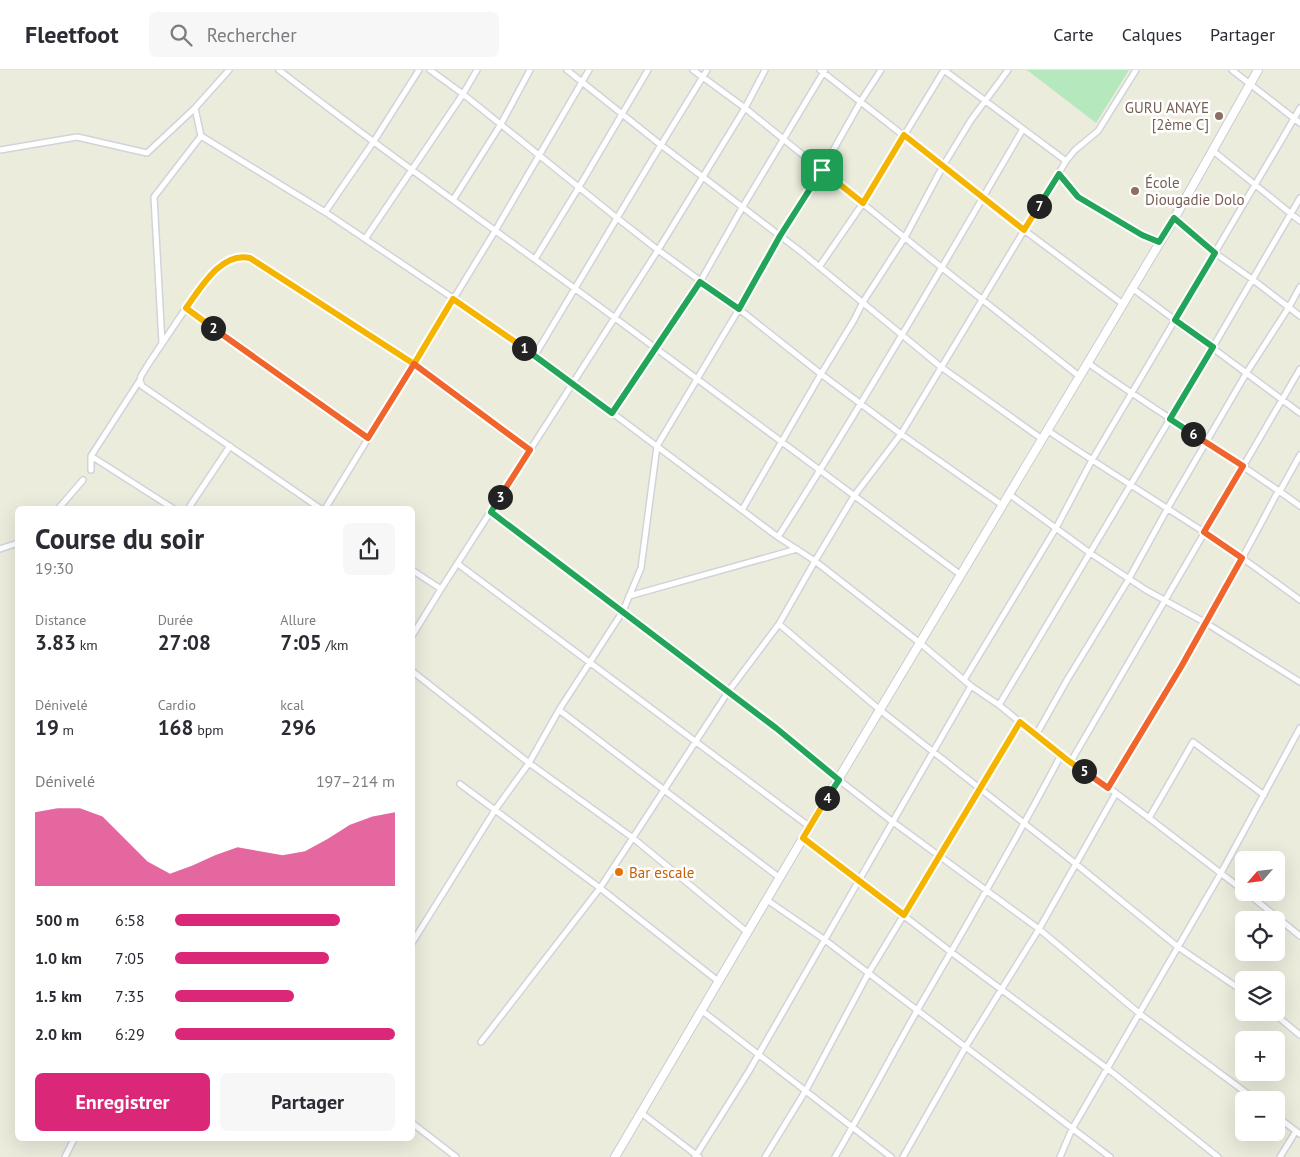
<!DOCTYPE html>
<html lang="fr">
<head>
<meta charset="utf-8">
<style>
	body { margin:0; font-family:"PT Sans",sans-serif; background:#f7f7f7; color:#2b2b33; height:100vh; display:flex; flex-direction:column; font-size:19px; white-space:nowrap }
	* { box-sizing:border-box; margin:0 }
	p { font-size:16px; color:#7c7c81 }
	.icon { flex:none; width:28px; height:28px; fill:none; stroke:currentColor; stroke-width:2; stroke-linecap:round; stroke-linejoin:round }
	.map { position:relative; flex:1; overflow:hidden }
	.side { position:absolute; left:15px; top:436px; width:400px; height:635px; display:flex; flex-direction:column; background:#fff; border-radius:8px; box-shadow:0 5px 20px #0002 }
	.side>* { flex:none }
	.needle { width:32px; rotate:242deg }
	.tools { position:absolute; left:1235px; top:781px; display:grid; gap:10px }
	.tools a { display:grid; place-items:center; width:50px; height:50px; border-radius:8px; background:#fff; box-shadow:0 5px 20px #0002; font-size:25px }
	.pin { position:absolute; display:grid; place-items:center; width:42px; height:42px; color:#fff; margin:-21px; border-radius:10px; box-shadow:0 2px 8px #0006 }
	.km { position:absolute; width:25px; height:25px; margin:-12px; border-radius:50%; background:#222; color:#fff; font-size:14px; line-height:25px; text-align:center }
	.round { display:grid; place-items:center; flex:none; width:52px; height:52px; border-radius:8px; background:#f7f7f7 }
	.head { display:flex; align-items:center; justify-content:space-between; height:85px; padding:0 20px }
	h1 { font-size:28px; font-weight:700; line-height:38px }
	.figures { display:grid; grid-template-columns:repeat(3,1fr); gap:8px; height:85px; padding:5px 20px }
	.figures div { display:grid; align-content:center }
	.figures b { font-size:21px; font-weight:700 }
	.figures small { font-size:14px; font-weight:400 }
	.figures p { font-size:14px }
	.chart { height:140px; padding:10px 20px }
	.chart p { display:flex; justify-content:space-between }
	.chart svg { width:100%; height:90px; margin-top:5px; fill:#db2777; opacity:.7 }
	.button { display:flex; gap:10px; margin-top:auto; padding:10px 20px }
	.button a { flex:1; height:58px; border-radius:8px; background:#db2777; color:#fff; font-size:20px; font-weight:700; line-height:58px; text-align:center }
	.button a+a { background:#f7f7f7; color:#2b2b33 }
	ul { padding:0 20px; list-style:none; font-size:16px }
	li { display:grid; grid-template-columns:80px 60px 1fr; align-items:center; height:38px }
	li i { height:12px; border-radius:6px; background:#db2777 }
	header { display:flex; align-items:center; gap:30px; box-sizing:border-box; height:70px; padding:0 25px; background:#fff; border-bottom:1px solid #e1e1e2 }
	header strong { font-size:24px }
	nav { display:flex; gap:28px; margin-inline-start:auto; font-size:18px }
	.search { width:350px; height:45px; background:#f7f7f7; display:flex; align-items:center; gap:12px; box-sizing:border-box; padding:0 18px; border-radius:8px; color:#7c7c81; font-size:19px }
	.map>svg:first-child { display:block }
	.green { fill:#b6e8be }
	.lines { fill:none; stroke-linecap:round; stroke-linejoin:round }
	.street-casing { stroke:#d1d3da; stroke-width:8 }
	.secondary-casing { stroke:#c9cbd4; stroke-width:10 }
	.street { stroke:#fff; stroke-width:5 }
	.secondary { stroke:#fff; stroke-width:8 }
	.split-1-casing { stroke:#fff; stroke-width:10 }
	.split-2-casing { stroke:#fff; stroke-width:10 }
	.split-3-casing { stroke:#fff; stroke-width:10 }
	.split-4-casing { stroke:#fff; stroke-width:10 }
	.split-5-casing { stroke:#fff; stroke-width:10 }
	.split-6-casing { stroke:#fff; stroke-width:10 }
	.split-7-casing { stroke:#fff; stroke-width:10 }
	.split-8-casing { stroke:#fff; stroke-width:10 }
	.split-1 { stroke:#22a559; stroke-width:6 }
	.split-2 { stroke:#f5b400; stroke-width:6 }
	.split-3 { stroke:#f0652b; stroke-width:6 }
	.split-4 { stroke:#22a559; stroke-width:6 }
	.split-5 { stroke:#f5b400; stroke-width:6 }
	.split-6 { stroke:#f0652b; stroke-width:6 }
	.split-7 { stroke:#22a559; stroke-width:6 }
	.split-8 { stroke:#f5b400; stroke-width:6 }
	.education-dot { fill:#8d6e63; stroke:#fff; stroke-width:2 }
	.food-dot { fill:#e8710a; stroke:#fff; stroke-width:2 }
	.labels { text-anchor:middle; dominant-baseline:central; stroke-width:5; stroke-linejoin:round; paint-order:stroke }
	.education-label { font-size:15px; fill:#785e54; stroke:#fff; text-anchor:end }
	.food-label { font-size:15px; fill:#c56008; stroke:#fff; text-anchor:start }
</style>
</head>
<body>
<header>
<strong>Fleetfoot</strong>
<div class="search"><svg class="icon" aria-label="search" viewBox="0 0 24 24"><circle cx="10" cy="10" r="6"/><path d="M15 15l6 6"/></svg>Rechercher</div>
<nav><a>Carte</a><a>Calques</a><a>Partager</a></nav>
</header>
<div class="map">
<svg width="1300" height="1087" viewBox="0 0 1300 1087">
	<rect width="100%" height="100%" fill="#ececdd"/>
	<!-- green -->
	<path class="green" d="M1027 0H1129L1096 53Z"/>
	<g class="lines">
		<!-- street casing -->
		<g class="street-casing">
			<path id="street" d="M279 0C389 86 503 165 615 248 731 333 845 420 961 505
				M430 0 463 24 617 148 658 180 739 239 821 304 901 364 1002 435
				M567 0 661 75 800 181 941 297 1042 369
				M693 0 745 38 941 197 1079 306
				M820 0 1024 160 1123 234
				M944 0 1066 91
				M1232 0 1300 53
				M201 66 325 142 444 222 535 285 653 88 707 0
				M0 80 77 67 147 83 195 38
				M1212 80 1300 151
				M1059 104 1078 127 1142 165 1159 172
				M453 130 501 54 530 0
				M325 142 374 71 419 0
				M1174 149 1215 183 1252 209 1300 246
				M365 169 463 24 477 0
				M535 189 579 117 648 0
				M819 197 863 133 944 0
				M1132 218 1300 343
				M186 238 368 368
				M162 273 154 127 201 66 195 38 229 0
				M535 285 778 467 815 491 920 573 971 616 999 635 1070 693 1109 718 1149 748 1244 821
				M1088 293C1157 342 1231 386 1300 436
				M612 343 700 212 742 138 825 0
				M1047 360C1099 395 1151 428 1204 462 1237 483 1268 507 1300 530
				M91 386 174 439
				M91 400V386L140 310
				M1009 424 1090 483 1146 520 1206 553 1300 612
				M58 439 83 410
				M188 439 230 376
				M321 439 142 316 140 310 141 306 149 293 186 238 212 204 224 193 234 188 244 187 250 188 414 294 530 380
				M325 439 495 161 589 0
				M742 440 821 304 854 250 863 232 905 167 943 96 971 50 1008 0
				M491 442 776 658 839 710 893 752 1039 859 1140 944 1256 1030
				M778 467C863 333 943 196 1023 59
				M0 479 18 473
				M458 494 810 757
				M412 500 441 519
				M629 526 797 479
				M779 554 880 640 1076 794 1178 877 1244 922
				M412 566 441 519 658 180 745 38 765 0
				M412 601 529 693 633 768 747 862
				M964 610 1056 458 1092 390 1281 71 1300 38
				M999 635 1213 277 1300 128
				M559 640 780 808
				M1036 665 1067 610 1127 512 1170 434 1247 302 1289 237 1300 217
				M1070 693 1300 299
				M460 714 600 818 718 911
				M1109 718C1166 621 1224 525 1276 425L1280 421 1300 385
				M1149 748 1193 672 1264 725
				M803 768 951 882 1108 999 1218 1087
				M1246 822 1300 866
				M767 830 825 870 1110 1087
				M412 873 495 740 529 693 559 640 623 541 641 498 657 376 739 239 780 167 822 100 861 31 881 0
				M701 940 891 1087
				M1272 942 1300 965
				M481 972 600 818 728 622 779 554 815 491 854 426 901 364 1066 91 1075 80 1098 61 1136 0
				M640 1042 699 1087
				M1276 1046 1300 1064
				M412 1053 456 1087
				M65 1087 74 1069
				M695 1087 749 1001 971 616
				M765 1087 806 1020 868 904 1020 653
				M835 1087C864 1038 890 988 918 939 967 854 1016 771 1061 685
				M903 1087 965 978 1039 859 1116 723
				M1060 1087 1072 1059 1221 803 1300 658
				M1280 1087 1296 1061"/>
		</g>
		<!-- secondary casing -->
		<g class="secondary-casing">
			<path id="secondary" d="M615 1087 803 768 1174 149 1258 0"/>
		</g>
		<!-- street -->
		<use href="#street" class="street"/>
		<!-- secondary -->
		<use href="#secondary" class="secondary"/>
	</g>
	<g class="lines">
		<!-- split-1 casing -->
		<g class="split-1-casing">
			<path id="split-1" d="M524 278 612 343 700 212 739 239 780 166 822 100"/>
		</g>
		<!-- split-2 casing -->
		<g class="split-2-casing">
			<path id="split-2" d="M213 258 186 238C200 219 221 181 250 188L414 294 453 229 524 278"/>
		</g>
		<!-- split-3 casing -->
		<g class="split-3-casing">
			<path id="split-3" d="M213 258 368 368 414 294 530 380 500 427"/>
		</g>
		<!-- split-4 casing -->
		<g class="split-4-casing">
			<path id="split-4" d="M500 427 491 442 776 658 839 710 827 728"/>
		</g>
		<!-- split-5 casing -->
		<g class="split-5-casing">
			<path id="split-5" d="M827 728 803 768 904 845 1020 652 1070 692 1084 701"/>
		</g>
		<!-- split-6 casing -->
		<g class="split-6-casing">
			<path id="split-6" d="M1084 701 1108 718 1181 597 1242 488 1204 462 1243 396 1193 364"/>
		</g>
		<!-- split-7 casing -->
		<g class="split-7-casing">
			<path id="split-7" d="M1039 136 1059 104 1078 127 1142 165 1159 172 1174 148 1215 183 1175 250 1213 277 1170 349 1193 364"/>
		</g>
		<!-- split-8 casing -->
		<g class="split-8-casing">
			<path id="split-8" d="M822 100 863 133 904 65 1024 160 1039 136"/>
		</g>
		<!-- split-1 -->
		<use href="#split-1" class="split-1"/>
		<!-- split-2 -->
		<use href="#split-2" class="split-2"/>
		<!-- split-3 -->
		<use href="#split-3" class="split-3"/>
		<!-- split-4 -->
		<use href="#split-4" class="split-4"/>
		<!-- split-5 -->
		<use href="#split-5" class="split-5"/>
		<!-- split-6 -->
		<use href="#split-6" class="split-6"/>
		<!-- split-7 -->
		<use href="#split-7" class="split-7"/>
		<!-- split-8 -->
		<use href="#split-8" class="split-8"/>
	</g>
	<!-- markers -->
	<g class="education-dot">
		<circle cx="1219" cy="46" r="5"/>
		<circle cx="1135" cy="121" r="5"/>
	</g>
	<circle class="food-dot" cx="619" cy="802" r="5"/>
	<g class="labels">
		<!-- education labels -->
		<g class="education-label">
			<text x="1209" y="37">GURU ANAYE<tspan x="1209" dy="17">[2ème C]</tspan></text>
			<text x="1145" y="112" text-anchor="start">École<tspan x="1145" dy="17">Diougadie Dolo</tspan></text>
		</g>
		<!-- food labels -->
		<g class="food-label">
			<text x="629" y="802">Bar escale</text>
		</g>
	</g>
</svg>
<div class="tools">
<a><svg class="needle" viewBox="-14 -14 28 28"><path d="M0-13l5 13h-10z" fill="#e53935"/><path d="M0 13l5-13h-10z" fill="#7c7c81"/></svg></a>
<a><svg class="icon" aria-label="locate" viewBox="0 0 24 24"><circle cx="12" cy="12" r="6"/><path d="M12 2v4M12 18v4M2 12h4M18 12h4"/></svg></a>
<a><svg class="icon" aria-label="layers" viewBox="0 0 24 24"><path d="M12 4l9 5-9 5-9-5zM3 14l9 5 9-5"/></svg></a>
<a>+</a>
<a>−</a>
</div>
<div class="pin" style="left:822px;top:100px;background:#1e9e55"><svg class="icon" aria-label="arrive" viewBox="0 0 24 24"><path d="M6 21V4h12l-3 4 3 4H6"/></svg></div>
<b class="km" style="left:524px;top:278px">1</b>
<b class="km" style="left:213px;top:258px">2</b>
<b class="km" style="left:500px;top:427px">3</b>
<b class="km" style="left:827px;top:728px">4</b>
<b class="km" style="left:1084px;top:701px">5</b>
<b class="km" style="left:1193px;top:364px">6</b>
<b class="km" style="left:1039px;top:136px">7</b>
<section class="side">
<div class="head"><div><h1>Course du soir</h1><p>19:30</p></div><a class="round"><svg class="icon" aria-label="share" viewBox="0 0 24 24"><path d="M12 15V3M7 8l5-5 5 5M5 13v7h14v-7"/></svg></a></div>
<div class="figures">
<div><p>Distance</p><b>3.83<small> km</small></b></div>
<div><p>Durée</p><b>27:08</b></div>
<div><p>Allure</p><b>7:05<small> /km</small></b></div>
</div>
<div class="figures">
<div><p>Dénivelé</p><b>19<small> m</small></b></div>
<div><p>Cardio</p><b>168<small> bpm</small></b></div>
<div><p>kcal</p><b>296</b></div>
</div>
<div class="chart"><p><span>Dénivelé</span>197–214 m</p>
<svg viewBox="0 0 160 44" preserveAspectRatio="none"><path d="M0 44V8L10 6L20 6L30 10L40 21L50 32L60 38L70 34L80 29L90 25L100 27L110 29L120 27L130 21L140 14L150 10L160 8V44z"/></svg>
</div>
<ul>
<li><b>500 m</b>6:58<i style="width:75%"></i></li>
<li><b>1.0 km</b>7:05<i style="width:70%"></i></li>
<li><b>1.5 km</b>7:35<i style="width:54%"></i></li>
<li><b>2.0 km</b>6:29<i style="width:100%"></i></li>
</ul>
<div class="button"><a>Enregistrer</a><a>Partager</a></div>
</section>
</div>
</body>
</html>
